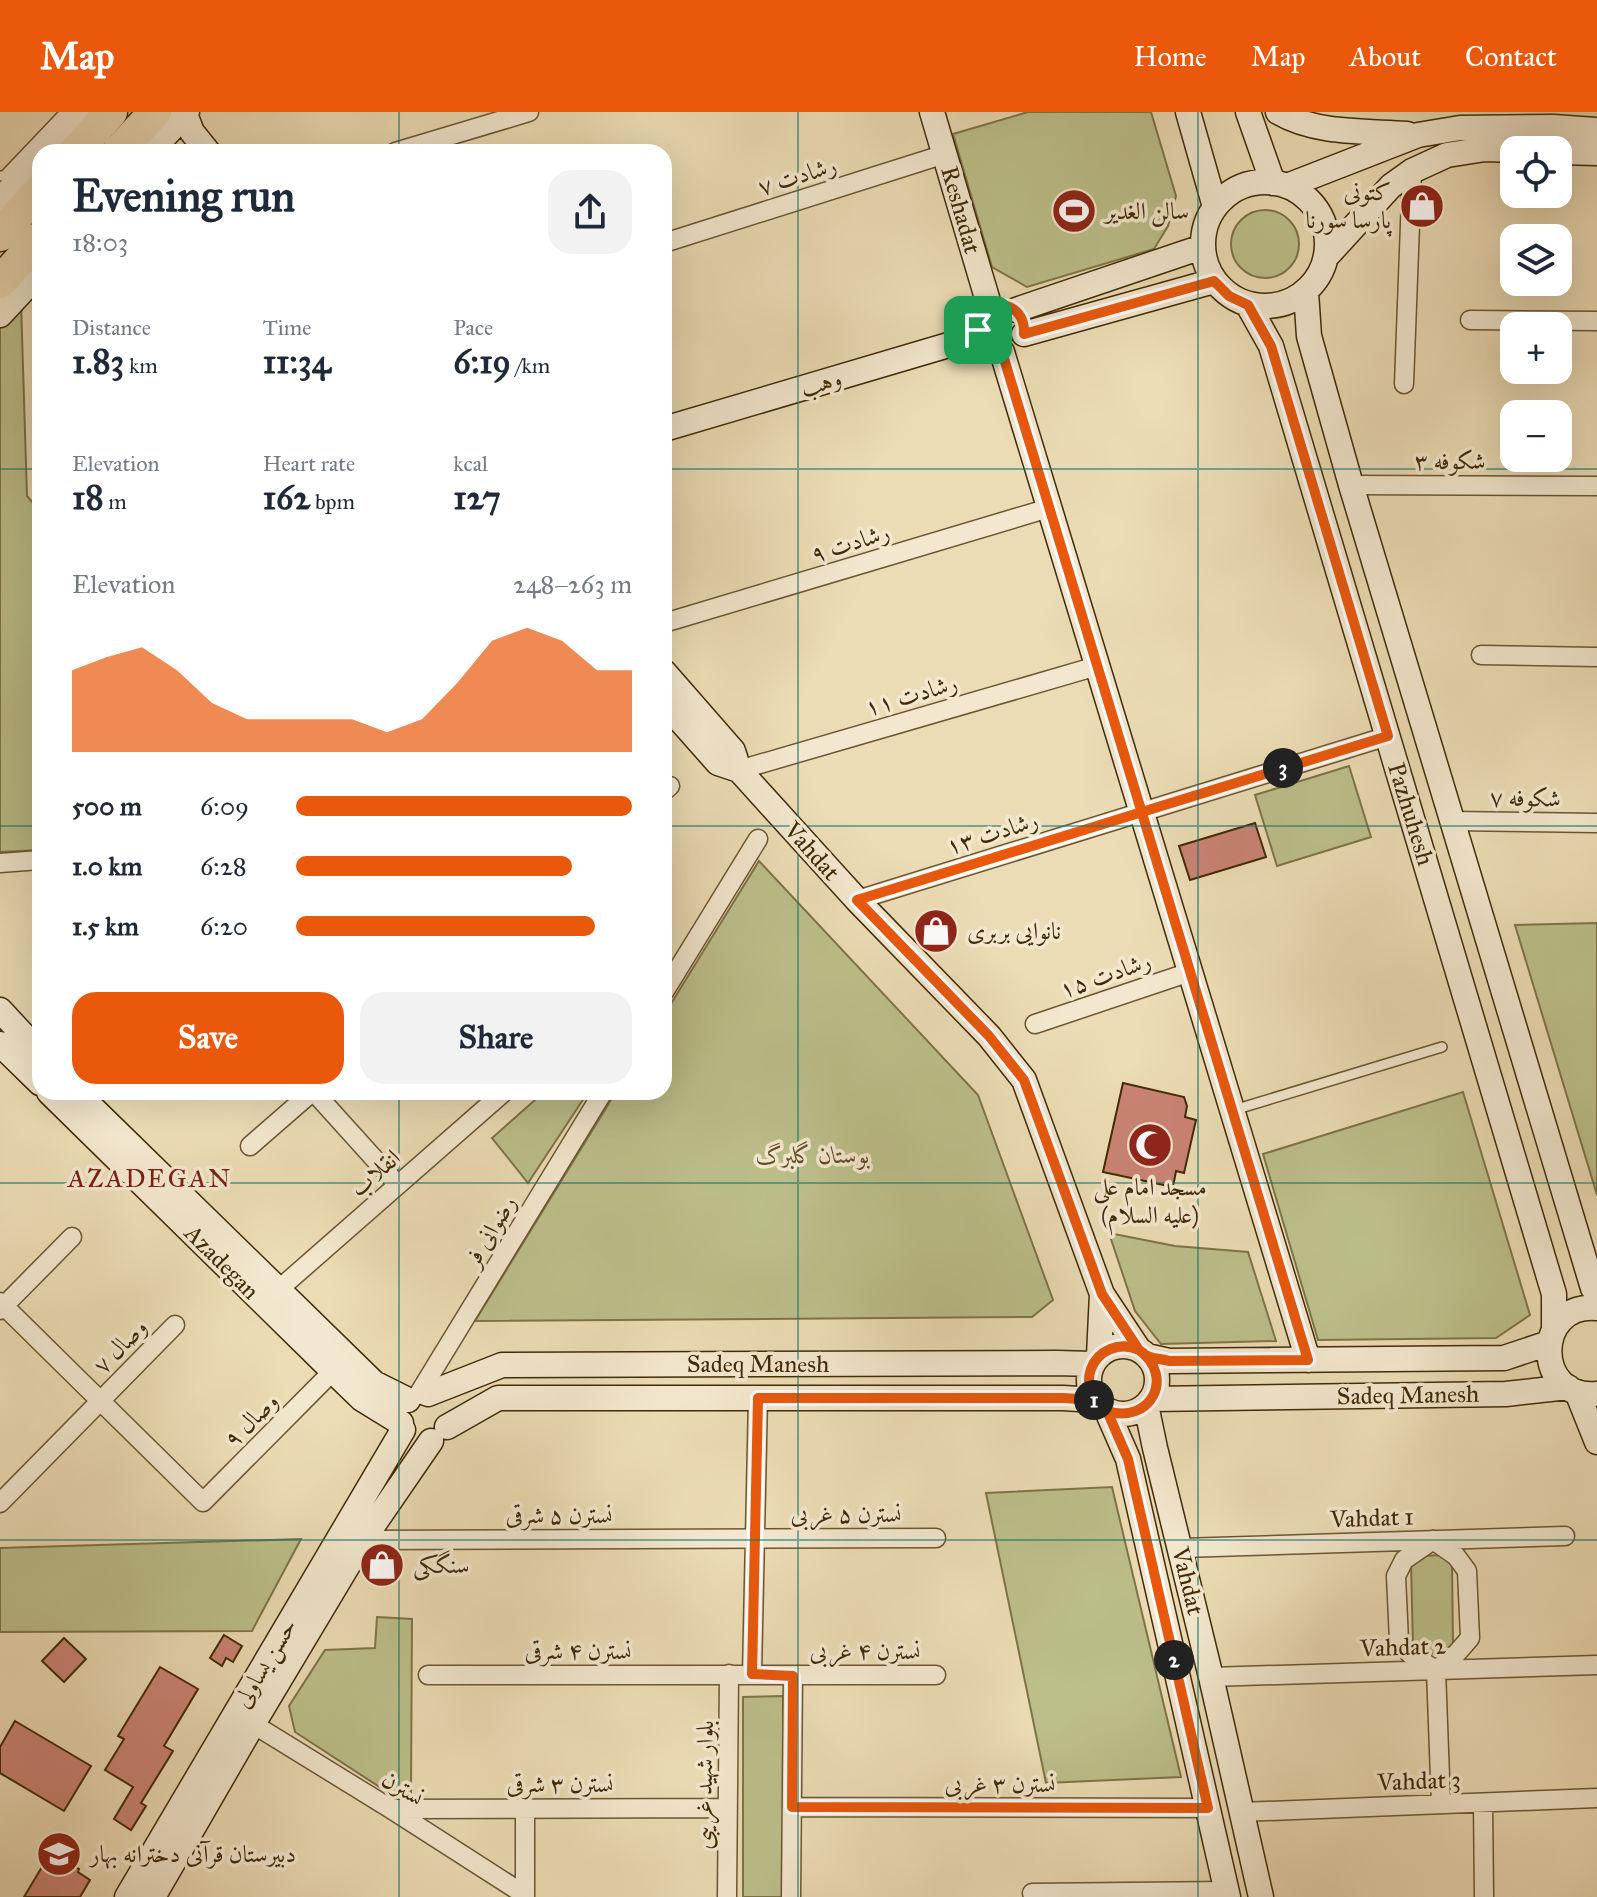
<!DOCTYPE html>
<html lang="en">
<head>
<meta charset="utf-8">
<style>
	body { margin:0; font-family:"IM FELL Great Primer",Amiri,serif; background:#f2f2f3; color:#1f2937; height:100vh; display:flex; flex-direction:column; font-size:30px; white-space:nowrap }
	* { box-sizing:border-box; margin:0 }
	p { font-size:26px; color:#747a83 }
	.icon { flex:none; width:44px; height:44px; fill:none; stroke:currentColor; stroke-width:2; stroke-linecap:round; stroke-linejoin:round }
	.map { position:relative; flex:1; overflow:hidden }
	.panel { position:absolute; left:32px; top:32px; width:640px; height:956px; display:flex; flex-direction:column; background:#fff; border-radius:24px; box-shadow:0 8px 32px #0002 }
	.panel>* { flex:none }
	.buttons { position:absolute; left:1500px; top:24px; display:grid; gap:16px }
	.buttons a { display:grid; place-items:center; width:72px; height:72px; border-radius:16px; background:#fff; box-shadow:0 8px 32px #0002; font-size:40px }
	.pin { position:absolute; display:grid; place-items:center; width:68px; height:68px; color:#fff; margin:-34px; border-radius:16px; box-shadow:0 4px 12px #0006 }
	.km { position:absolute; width:40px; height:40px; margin:-20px; border-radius:50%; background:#222; color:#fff; font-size:22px; line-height:40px; text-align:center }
	.round { display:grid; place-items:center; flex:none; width:84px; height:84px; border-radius:24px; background:#f2f2f3 }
	.headline { display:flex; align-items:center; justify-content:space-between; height:136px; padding:0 40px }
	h1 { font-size:44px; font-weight:700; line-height:60px }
	.stats { display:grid; grid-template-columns:repeat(3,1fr); gap:12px; height:136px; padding:8px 40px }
	.stats div { display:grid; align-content:center }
	.stats b { font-size:34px; font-weight:700 }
	.stats small { font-size:22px; font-weight:400 }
	.stats p { font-size:22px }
	.chart { height:224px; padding:16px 40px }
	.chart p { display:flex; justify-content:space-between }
	.chart svg { width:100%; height:144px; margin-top:8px; fill:#ea580c; opacity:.7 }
	.primary-button { display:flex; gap:16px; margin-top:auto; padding:16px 40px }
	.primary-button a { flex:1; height:92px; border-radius:24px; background:#ea580c; color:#fff; font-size:32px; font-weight:700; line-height:92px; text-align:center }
	.primary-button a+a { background:#f2f2f3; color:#1f2937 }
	ul { padding:0 40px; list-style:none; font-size:26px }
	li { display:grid; grid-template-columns:128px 96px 1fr; align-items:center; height:60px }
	li i { height:20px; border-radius:10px; background:#ea580c }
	header { display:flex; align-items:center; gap:48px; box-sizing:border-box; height:112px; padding:0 40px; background:#ea580c; color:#fff }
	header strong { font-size:38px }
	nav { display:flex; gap:44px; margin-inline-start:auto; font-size:28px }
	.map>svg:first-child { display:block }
	.green { fill:#bcbf8a; stroke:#7e7448; stroke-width:2 }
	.building { fill:#cb8375; stroke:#412a07; stroke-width:2 }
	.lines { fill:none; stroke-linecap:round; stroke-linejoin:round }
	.lane-casing { stroke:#6c5632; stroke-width:12 }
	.street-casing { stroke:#6c5632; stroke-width:21 }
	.secondary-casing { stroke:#412a07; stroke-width:27 }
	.highway-casing { stroke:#412a07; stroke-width:35 }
	.lane { stroke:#f3e8cf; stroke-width:9 }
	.street { stroke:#f3e8cf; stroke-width:18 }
	.secondary { stroke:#f3e8cf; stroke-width:24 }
	.highway { stroke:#ecdcb5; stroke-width:32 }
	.route-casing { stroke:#fff; stroke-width:16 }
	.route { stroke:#ea580c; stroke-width:10 }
	.grid { fill:none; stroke:#0f766e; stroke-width:2; stroke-opacity:0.55 }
	.labels { text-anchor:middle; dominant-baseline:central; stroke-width:7; stroke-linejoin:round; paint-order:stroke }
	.street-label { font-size:24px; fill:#412a07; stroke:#f3e8cf }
	.poi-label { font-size:24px; fill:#412a07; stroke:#f3e8cf; text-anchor:start }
	.park-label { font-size:24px; font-style:italic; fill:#604f28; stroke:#f3e8cf }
	.neighbourhood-label { font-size:26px; letter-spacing:2px; fill:#7a1f14; stroke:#f3e8cf }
</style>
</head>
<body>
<header>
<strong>Map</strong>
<nav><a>Home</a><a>Map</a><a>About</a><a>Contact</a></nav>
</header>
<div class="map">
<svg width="1597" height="1785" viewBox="0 0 1597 1785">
	<rect width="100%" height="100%" fill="#ecdcb5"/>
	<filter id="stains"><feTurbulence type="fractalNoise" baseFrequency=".0025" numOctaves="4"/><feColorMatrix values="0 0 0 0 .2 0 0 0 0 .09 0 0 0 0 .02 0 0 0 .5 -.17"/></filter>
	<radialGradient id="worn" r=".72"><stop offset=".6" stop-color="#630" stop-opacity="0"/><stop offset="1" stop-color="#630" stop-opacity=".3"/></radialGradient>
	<!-- green -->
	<path class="green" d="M1028 0H1151L1176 84 1168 114 1154 137 1027 175 992 155 953 22Z
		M1231 132a34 34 0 1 1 68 0a34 34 0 1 1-68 0Z
		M21 190 27 384 40 399V460L34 465 40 472V738L0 740V214Z
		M1349 654 1371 725 1277 754 1255 683Z
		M759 749 978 983 1053 1188 1032 1205 475 1209 616 980H664V903Z
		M1597 811V1083L1515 813Z
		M544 980H588L528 1071 492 1026Z
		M1463 980 1530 1203 1496 1226 1318 1228 1263 1042Z
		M1109 1121 1175 1134 1248 1140 1276 1229 1161 1232 1135 1199Z
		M1112 1375 1181 1665 1046 1671 986 1381Z
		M301 1427 252 1519 0 1520V1436Z
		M1445 1443 1452 1450 1453 1534 1446 1541 1420 1542 1413 1535 1411 1451 1418 1444Z
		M377 1505 412 1507 411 1681 398 1687 295 1620 289 1594 325 1538 375 1536Z
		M783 1584V1785H743V1585Z"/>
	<!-- building -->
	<path class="building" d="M1255 711 1266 745 1190 768 1179 734Z
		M1123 971 1184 985 1187 994 1185 1005 1196 1008 1184 1061 1176 1059 1173 1075 1103 1060Z
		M224 1523 242 1534 233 1550 226 1546 222 1554 210 1546Z
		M64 1526 86 1547 64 1570 42 1549Z
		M160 1555 198 1577 164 1634 173 1639 141 1691 146 1694 131 1718 114 1707 133 1675 105 1658 124 1627 118 1624Z
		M15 1609 91 1654 64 1699 0 1661V1635Z
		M49 1743 63 1751 65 1748 79 1757 78 1760 90 1768 80 1785H24Z"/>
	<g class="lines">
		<!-- lane casing -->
		<g class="lane-casing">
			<path id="lane" d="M0 64H4L65 0
				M1234 998 1442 935"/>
		</g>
		<!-- street casing -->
		<g class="street-casing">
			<path id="street" d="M395 40 529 0
				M664 131 945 42
				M1470 208 1597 209
				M1404 272 1412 59
				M1351 373 1597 374
				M664 511 1049 396
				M1481 543 1597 545
				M739 658 1097 554
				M664 679 670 674
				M1452 709 1597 711
				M0 751 40 748
				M857 788 1388 624
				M664 880 758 727
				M1035 912 1190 860
				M314 980 398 1073
				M250 1034 312 980
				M278 1178 504 980
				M0 1190 203 1390 333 1259
				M0 1198 72 1125
				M418 1283 603 980
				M0 1391 175 1213
				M363 1428 936 1426
				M1433 1428 1456 1444 1467 1459 1470 1526 1457 1541 1436 1558 1410 1542 1399 1529 1396 1464 1404 1448Z
				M1181 1436 1565 1424
				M1436 1558 1441 1692
				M752 1562 758 1286
				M428 1563H936
				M1211 1565 1597 1553
				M253 1612 391 1697 525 1783
				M1483 1691 1484 1785
				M792 1695 1208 1696
				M391 1697 728 1696
				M525 1697V1785
				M1242 1700 1597 1686
				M1032 1781 1227 1779
				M727 1785 729 1562
				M791 1785 793 1564"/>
		</g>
		<!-- secondary casing -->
		<g class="secondary-casing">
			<path id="secondary" d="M932 0 990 196
				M1188 0 1215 95
				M1248 0 1273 71
				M1278 0C1315 22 1365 19 1407 22
				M185 2 192 20 208 40
				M45 40 82 0
				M150 40 187 0
				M1558 40 1597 41
				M1203 132a62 62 0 1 1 124 0a62 62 0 1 1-124 0Z
				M1287 74 1418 23 1460 16 1553 15 1597 18
				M0 88 40 45
				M1327 144 1391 74 1412 59 1447 43 1485 37 1517 38
				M1306 180 1309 224 1351 373 1593 1176 1597 1182
				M1248 193 1271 234 1554 1182V1217
				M1016 198 1202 135
				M0 203 40 160
				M1024 222 1214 169
				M1002 240 1308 1248
				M664 317 979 224
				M664 560 733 639 739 658 857 788 989 924 1024 968 1102 1182 1139 1238
				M664 590 718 651 739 658
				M0 898 40 941
				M0 932 40 971
				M49 980 333 1259 362 1287 401 1311
				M76 980 374 1271 408 1288
				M1597 1196C1533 1190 1534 1289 1597 1282
				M1089 1268a34 34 0 1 1 68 0a34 34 0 1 1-68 0Z
				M1099 1244 1102 1182
				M1147 1244 1169 1249 1504 1246 1549 1231
				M1577 1280 1597 1330
				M428 1282 502 1253 1057 1251 1092 1252
				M1151 1287 1506 1282 1568 1275
				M1146 1293 1155 1336 1211 1565 1261 1785
				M1107 1299 1128 1347 1228 1785
				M447 1315 498 1286H1063L1095 1288
				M127 1785 403 1318
				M153 1785 253 1612 363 1428 431 1329"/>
		</g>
		<!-- highway casing -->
		<g class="highway-casing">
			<path id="highway" d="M75 40 111 0
				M118 40 155 0
				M0 123 40 78
				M0 170 40 126"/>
		</g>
		<!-- lane -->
		<use href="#lane" class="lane"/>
		<!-- street -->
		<use href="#street" class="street"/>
		<!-- secondary -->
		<use href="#secondary" class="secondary"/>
		<!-- highway -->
		<use href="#highway" class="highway"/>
	</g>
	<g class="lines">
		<!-- route casing -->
		<g class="route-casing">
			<path id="route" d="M978 218C980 231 988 239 1002 240L1308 1248 1169 1249C1163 1247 1156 1247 1150 1245 1140 1241 1148 1243 1139 1238 1120 1229 1098 1238 1091 1257 1087 1268 1089 1278 1095 1288L1063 1286H758L752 1562 793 1564 792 1695 1208 1696 1128 1347 1107 1299C1150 1313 1176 1265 1139 1238L1102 1182 1024 968 989 924 857 788 1388 624 1271 234 1248 193 1229 184 1214 169 1024 222C1026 186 981 183 978 218"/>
		</g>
		<!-- route -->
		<use href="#route" class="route"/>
	</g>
	<!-- grid -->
	<path class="grid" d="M399 0V40M798 0V1785M1198 0V1785M0 357H40M664 357H1597M0 714H40M664 714H1597M399 980V1785M0 1071H1597M0 1428H1597"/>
	<!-- icons -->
	<defs>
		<g id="shop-disc" transform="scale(2.3)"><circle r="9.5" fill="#8f2418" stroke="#f3e8cf"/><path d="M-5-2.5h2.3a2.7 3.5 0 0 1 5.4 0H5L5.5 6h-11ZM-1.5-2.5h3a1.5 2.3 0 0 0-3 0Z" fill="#fff"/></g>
		<g id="stadium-disc" transform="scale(2.3)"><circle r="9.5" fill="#8f2418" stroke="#f3e8cf"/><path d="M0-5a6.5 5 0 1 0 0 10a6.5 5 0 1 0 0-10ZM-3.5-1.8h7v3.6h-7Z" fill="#fff"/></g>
		<g id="mosque-disc" transform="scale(2.3)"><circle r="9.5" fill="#8f2418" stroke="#f3e8cf"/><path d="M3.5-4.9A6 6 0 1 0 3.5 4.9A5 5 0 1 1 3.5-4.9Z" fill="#fff"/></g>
		<g id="school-disc" transform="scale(2.3)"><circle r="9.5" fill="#8f2418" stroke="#f3e8cf"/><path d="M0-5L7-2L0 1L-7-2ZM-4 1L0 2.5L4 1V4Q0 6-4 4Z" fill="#fff"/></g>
	</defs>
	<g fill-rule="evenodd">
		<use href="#shop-disc" x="1422" y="94"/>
		<use href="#stadium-disc" x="1074" y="99"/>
		<use href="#shop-disc" x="936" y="819"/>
		<use href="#mosque-disc" x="1150" y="1033"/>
		<use href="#shop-disc" x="382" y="1453"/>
		<use href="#school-disc" x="59" y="1742"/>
	</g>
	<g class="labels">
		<!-- street labels -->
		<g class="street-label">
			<text transform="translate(797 64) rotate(-17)">رشادت ۷</text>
			<text transform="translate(961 98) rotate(74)">Reshadat</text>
			<text transform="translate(821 271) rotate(-16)">وهب</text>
			<text x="1450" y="349">شکوفه ۳</text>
			<text transform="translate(850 431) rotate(-17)">رشادت ۹</text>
			<text transform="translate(911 583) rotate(-16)">رشادت ۱۱</text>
			<text transform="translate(1525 686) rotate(1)">شکوفه ۷</text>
			<text transform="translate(1411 702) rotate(73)">Pazhuhesh</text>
			<text transform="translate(992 721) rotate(-17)">رشادت ۱۳</text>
			<text transform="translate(812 739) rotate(48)">Vahdat</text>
			<text transform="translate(1105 863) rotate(-19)">رشادت ۱۵</text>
			<text transform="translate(375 1061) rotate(-41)">انقلاب</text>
			<text transform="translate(490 1119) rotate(-59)">رضوانی فر</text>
			<text transform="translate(222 1150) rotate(45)">Azadegan</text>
			<text transform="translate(120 1234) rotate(-46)">وصال ۷</text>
			<text x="758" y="1252">Sadeq Manesh</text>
			<text transform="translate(1408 1283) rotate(-1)">Sadeq Manesh</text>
			<text transform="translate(251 1308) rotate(-45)">وصال ۹</text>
			<text x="846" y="1402">نسترن ۵ غربی</text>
			<text x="559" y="1403">نسترن ۵ شرقی</text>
			<text transform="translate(1372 1406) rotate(-2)">Vahdat 1</text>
			<text transform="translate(1188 1469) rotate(76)">Vahdat</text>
			<text transform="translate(1403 1535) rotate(-2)">Vahdat 2</text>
			<text x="578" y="1539">نسترن ۴ شرقی</text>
			<text x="865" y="1539">نسترن ۴ غربی</text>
			<text transform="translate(265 1551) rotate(-59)">حسن یساولی</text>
			<text transform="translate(1419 1669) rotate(-2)">Vahdat 3</text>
			<text x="560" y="1672">نسترن ۳ شرقی</text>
			<text x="1000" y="1672">نسترن ۳ غربی</text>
			<text transform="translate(704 1673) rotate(-89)">بلوار شهید غریبی</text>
			<text transform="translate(403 1676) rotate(32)">نسترن</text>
		</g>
		<!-- poi labels -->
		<g class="poi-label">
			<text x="1391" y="80" text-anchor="end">کتونی<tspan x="1391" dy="28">پارسا سورنا</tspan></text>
			<text x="1105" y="99">سالن الغدیر</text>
			<text x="967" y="819">نانوایی بربری</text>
			<text x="1150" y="1075" text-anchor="middle">مسجد امام علی<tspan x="1150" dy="28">(علیه السلام)</tspan></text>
			<text x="413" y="1453">سنگکی</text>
			<text x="90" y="1742">دبیرستان قرآنی دخترانه بهار</text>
		</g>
		<!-- park labels -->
		<g class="park-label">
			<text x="813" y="1043">بوستان گلبرگ</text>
		</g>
		<!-- neighbourhood labels -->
		<g class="neighbourhood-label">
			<text x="150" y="1066">AZADEGAN</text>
		</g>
	</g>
	<rect width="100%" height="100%" filter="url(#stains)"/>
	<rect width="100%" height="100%" fill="url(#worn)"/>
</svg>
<div class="buttons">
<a><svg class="icon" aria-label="locate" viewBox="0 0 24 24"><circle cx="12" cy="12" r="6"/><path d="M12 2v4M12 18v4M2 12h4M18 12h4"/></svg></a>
<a><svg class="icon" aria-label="layers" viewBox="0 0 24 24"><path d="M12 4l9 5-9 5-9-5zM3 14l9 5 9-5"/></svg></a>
<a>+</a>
<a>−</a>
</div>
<div class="pin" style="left:978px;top:218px;background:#1e9e55"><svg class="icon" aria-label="arrive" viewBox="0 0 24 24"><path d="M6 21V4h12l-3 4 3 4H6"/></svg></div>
<b class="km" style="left:1094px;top:1288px">1</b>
<b class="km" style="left:1174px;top:1548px">2</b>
<b class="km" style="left:1283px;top:656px">3</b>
<section class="panel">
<div class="headline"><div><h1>Evening run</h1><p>18:03</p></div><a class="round"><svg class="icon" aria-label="share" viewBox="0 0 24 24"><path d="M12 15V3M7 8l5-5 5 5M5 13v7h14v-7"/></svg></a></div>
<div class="stats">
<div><p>Distance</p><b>1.83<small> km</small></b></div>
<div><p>Time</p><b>11:34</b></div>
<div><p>Pace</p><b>6:19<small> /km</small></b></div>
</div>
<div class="stats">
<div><p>Elevation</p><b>18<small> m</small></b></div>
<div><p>Heart rate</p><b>162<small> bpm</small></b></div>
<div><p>kcal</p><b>127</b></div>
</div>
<div class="chart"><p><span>Elevation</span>248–263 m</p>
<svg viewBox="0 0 160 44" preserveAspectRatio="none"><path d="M0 44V19L10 15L20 12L30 19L40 29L50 34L60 34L70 34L80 34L90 38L100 34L110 23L120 10L130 6L140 10L150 19L160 19V44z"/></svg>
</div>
<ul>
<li><b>500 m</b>6:09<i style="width:100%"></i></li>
<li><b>1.0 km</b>6:28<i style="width:82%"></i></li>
<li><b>1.5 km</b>6:20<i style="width:89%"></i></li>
</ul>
<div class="primary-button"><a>Save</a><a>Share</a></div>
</section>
</div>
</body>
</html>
